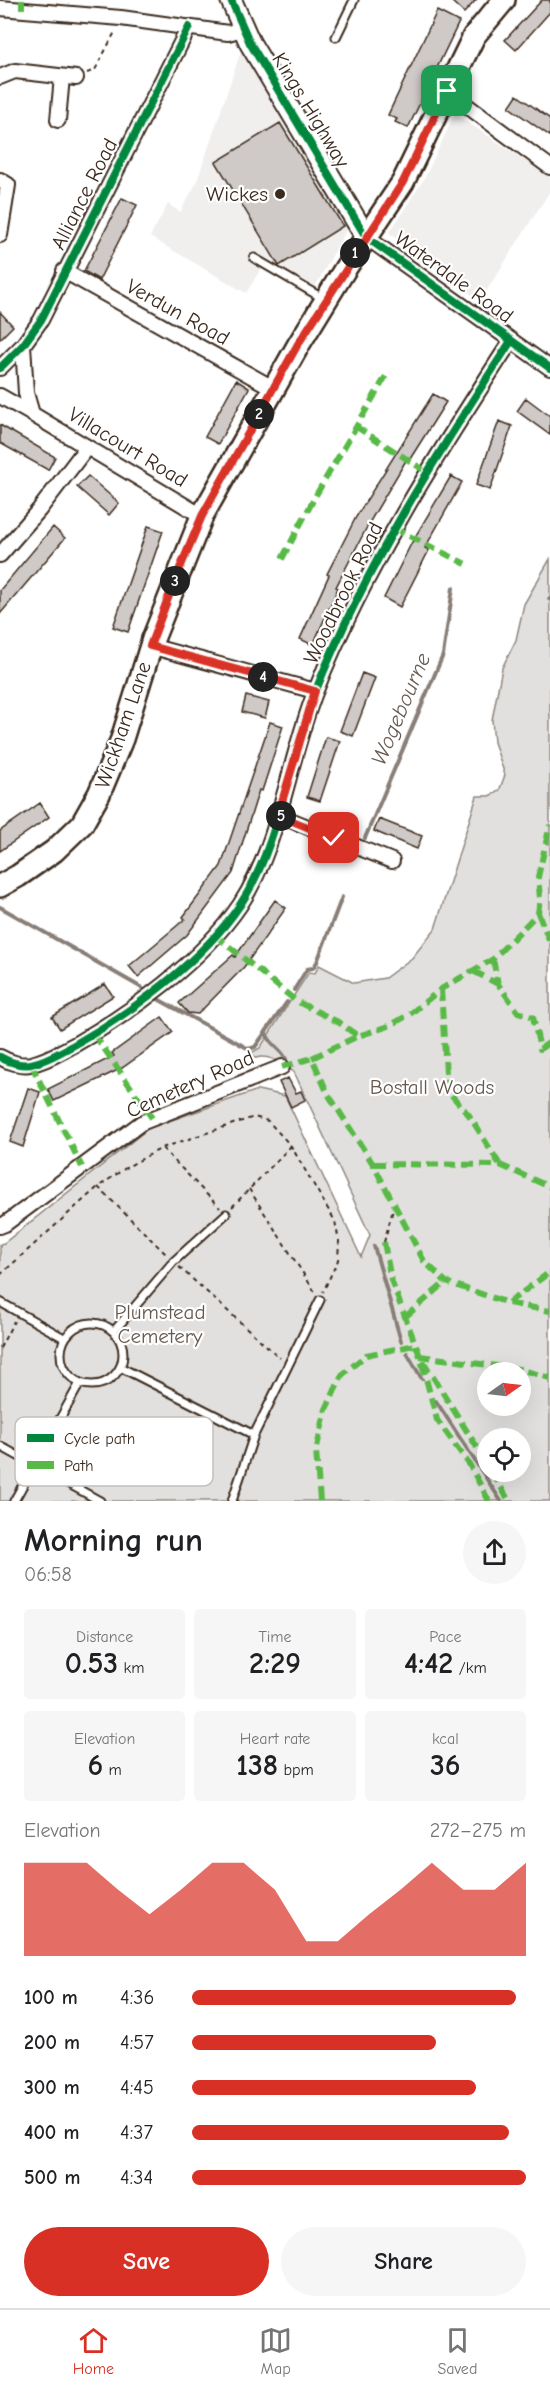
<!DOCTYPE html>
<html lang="en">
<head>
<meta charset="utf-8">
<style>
	body { margin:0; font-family:"Comic Neue",sans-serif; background:#f6f6f6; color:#202124; height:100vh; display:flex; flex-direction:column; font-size:22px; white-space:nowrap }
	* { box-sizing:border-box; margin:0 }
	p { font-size:20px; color:#757577 }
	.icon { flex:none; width:33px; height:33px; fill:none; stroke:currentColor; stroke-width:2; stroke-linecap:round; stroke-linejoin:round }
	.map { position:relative; height:1501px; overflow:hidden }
	.sheet { display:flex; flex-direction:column; background:#fff; flex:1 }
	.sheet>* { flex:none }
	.needle { width:39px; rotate:76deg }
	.buttons { position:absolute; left:477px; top:1362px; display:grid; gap:12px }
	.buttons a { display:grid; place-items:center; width:54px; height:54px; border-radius:50%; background:#fff; box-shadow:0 6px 24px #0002; font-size:30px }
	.pin { position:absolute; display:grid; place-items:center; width:51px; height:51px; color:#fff; margin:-26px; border-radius:12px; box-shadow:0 3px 9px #0006 }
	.km { position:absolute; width:30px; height:30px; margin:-15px; border-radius:50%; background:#222; color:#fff; font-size:16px; line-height:30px; text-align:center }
	.round { display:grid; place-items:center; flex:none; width:63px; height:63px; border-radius:32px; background:#f6f6f6 }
	.headline { display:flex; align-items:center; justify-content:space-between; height:102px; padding:0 24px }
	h1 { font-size:33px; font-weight:700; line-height:45px }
	.stats { display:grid; grid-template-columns:repeat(3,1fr); gap:9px; height:102px; padding:6px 24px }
	.stats div { display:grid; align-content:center; border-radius:6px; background:#f6f6f6; text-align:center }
	.stats b { font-size:30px; font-weight:700 }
	.stats small { font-size:16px; font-weight:400 }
	.stats p { font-size:16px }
	.chart { height:168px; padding:12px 24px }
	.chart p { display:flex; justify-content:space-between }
	.chart svg { width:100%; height:108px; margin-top:6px; fill:#d93025; opacity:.7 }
	.action { display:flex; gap:12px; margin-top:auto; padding:12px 24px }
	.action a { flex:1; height:69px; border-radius:36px; background:#d93025; color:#fff; font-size:24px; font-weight:700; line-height:69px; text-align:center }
	.action a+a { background:#f6f6f6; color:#202124 }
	ul { padding:0 24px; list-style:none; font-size:20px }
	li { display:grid; grid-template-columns:96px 72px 1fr; align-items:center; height:45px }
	li i { height:15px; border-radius:8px; background:#d93025 }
	.dock { display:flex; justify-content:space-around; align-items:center; height:84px; border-top:2px solid #e0e0e0; background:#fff; font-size:16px; color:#757577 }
	.dock a { display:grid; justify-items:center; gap:3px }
	.dock .on { color:#d93025 }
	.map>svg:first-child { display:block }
	.built { fill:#f1efee }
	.green { fill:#e2e0de; stroke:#8e857e; stroke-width:1.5; fill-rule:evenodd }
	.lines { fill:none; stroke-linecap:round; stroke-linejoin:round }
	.stream { stroke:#887e77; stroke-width:4 }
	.building { fill:#cfcac7; stroke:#3b2a1e; stroke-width:1.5 }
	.lane-casing { stroke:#3b2a1e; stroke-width:11 }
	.street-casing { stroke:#3b2a1e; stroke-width:18 }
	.secondary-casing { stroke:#3b2a1e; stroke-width:24 }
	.primary-casing { stroke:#3b2a1e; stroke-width:26 }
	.path { stroke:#3b2a1e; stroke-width:2; stroke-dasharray:4.5 4.5; stroke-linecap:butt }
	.lane { stroke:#fff; stroke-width:7 }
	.street { stroke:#fff; stroke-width:14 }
	.secondary { stroke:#fff; stroke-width:20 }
	.primary { stroke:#fff; stroke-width:21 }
	.quiet { stroke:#58b947; stroke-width:6; stroke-dasharray:12 6; stroke-linecap:butt }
	.cycleway-casing { stroke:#fff; stroke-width:11 }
	.cycleway { stroke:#00873e; stroke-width:8 }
	.route-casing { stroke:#fff; stroke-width:12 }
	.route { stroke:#d93025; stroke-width:8 }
	.poi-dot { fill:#3b2a1e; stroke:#fff; stroke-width:2 }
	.labels { text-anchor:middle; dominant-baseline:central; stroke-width:4.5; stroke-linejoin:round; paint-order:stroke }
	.street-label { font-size:21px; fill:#3b2a1e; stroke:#fff }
	.poi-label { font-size:21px; fill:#3b2a1e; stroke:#fff; text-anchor:end }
	.park-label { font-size:21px; fill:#65584e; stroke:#fff }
	.water-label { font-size:22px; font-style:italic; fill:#685b52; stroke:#fff }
	.key { fill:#fff; stroke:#c4bfbc; stroke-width:1.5 }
	.key-label { font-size:16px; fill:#3b2a1e }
</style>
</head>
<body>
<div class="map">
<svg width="550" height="1501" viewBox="0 0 550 1501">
	<rect width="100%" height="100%" fill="#fff"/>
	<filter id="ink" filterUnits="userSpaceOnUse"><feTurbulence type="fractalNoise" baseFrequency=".0167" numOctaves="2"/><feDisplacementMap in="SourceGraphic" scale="12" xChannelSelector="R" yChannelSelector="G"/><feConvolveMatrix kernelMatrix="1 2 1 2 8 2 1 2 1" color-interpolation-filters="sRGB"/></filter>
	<g filter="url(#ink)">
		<!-- built -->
		<path class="built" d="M242 48 348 227 309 298 261 269 246 293 150 237 168 204 180 212 196 184Z
			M455 114 550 177V191L480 301 389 233 424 179Z"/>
		<!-- green -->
		<path class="green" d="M550 559V1501H0V1244L4 1243 149 1128 258 1090 285 1096 361 1257 370 1235 294 1072C282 1064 271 1054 256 1058L251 1053 260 1048 309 972 315 973 319 965 354 983 385 978 412 958 435 929 477 796H489L499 791 505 775 494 742 492 720 502 668 516 640 524 604ZM488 1372H520V1406H488ZM488 1438H520V1472H488Z"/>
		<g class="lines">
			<!-- stream -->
			<path class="stream" d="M549 599 550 598
				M365 838 443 655 453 588
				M0 907 142 988
				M294 990 307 969 313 968 317 962 342 897
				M156 998 249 1049 255 1047 287 1002
				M266 1033C270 1045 281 1048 286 1059
				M374 1246 401 1341
				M407 1353 422 1379
				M436 1401 501 1501"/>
		</g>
		<!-- building -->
		<path class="building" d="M450 0H476L464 13Z
			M542 0H550V12L516 50 505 40Z
			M437 11 459 22 408 128 395 122 397 119 388 115Z
			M517 95 550 119V136L509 107Z
			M280 123 343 226 279 266 216 162Z
			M122 198 137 205 99 280 84 271Z
			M0 312 13 326 0 339Z
			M236 380 249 388 218 444 205 437Z
			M433 394 446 402 410 459 408 457 369 523 336 587 338 588 313 645 300 639 329 575 327 574 356 517Z
			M526 398 550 416V435L517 411Z
			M499 421 512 426 490 490 476 485Z
			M0 425 55 457 48 470 0 443Z
			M88 476 119 503 109 515 77 487Z
			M451 476 462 482 425 548 429 550 400 607 384 598 412 542Z
			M148 526 163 531 128 632 113 627Z
			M53 527 65 538 0 614V590Z
			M362 673 375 678 353 736 340 731Z
			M246 696 269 702 265 718 242 712Z
			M270 722 283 726 262 791 259 790 233 873 187 935 138 977 129 966 185 919 183 917 221 866Z
			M326 737 340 741 320 801 307 797Z
			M40 803 49 817 0 851V831Z
			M379 819 422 836 417 849 374 831Z
			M275 900 286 908 244 967 198 1014 188 1013 179 1003 233 955 235 957Z
			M105 984 113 996 60 1029 52 1017Z
			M162 1017 173 1032 122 1068 54 1101 48 1089 114 1056 112 1053Z
			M288 1078 296 1093 301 1091 305 1100 291 1107 279 1082Z
			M28 1088 40 1092 23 1147 10 1142Z"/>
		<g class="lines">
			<!-- lane casing -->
			<g class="lane-casing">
				<path id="lane" d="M336 37 354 0
					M254 258 324 299
					M0 1302 64 1338
					M61 1354a31 31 0 1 1 62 0a31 31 0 1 1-62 0Z
					M114 1331 173 1262 226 1214
					M120 1367 254 1435
					M0 1446 100 1501
					M14 1501 80 1383
					M232 1501 254 1435 320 1300"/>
			</g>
			<!-- street casing -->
			<g class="street-casing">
				<path id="street" d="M0 8 121 18 228 33 242 29
					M0 77 15 71 76 78
					M447 91 550 167
					M58 120 62 77
					M0 180 8 185 0 235
					M366 237 550 368
					M64 271 273 388
					M23 345 26 393 32 414 202 516
					M0 368 23 345 41 320 189 27
					M0 396 32 414
					M0 555 39 510 87 447
					M150 646 315 691
					M278 815 392 861
					M0 1057C8 1062 22 1066 31 1064 47 1061 60 1052 74 1045 132 1012 202 961 240 905 280 845 289 756 316 690 366 565 438 453 511 341
					M0 1226 5 1224 141 1123 282 1067"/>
			</g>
			<!-- secondary casing -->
			<g class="secondary-casing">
				<path id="secondary" d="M231 0 250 43 366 237"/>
			</g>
			<!-- primary casing -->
			<g class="primary-casing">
				<path id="primary" d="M0 886 18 876 54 851 82 824 99 794 122 739 153 639 202 516 299 344 345 269 403 182 474 36 504 0"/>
			</g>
			<!-- path -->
			<path class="path" d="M87 73 95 70 115 32
				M162 1148 254 1117 268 1121 291 1146 335 1221 339 1241 338 1260 323 1292
				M98 1187 167 1255
				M249 1189 315 1292
				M232 1207 291 1146
				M384 1242 394 1206
				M179 1267 280 1358
				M0 1275 98 1187 127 1167 162 1148 220 1208
				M0 1348 14 1321"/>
			<!-- lane -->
			<use href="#lane" class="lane"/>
			<!-- street -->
			<use href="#street" class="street"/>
			<!-- secondary -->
			<use href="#secondary" class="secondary"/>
			<!-- primary -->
			<use href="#primary" class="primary"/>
			<!-- quiet -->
			<path class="quiet" d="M22 0V9
				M355 426 427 472
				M393 528 466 564
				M282 559 316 495 386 376
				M538 913 550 942
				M215 935 296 1001 338 1022 358 1036
				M493 959 498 984 518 1012 533 1017 540 1049 550 1042
				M473 971 498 984
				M441 989 447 1090 469 1115 500 1165
				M94 1034 152 1118
				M312 1058 358 1036 389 1026 410 1014 441 989 493 959 538 913 540 898 538 877 550 825
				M31 1064 82 1167
				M282 1067 312 1058 328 1094 373 1164 424 1261 446 1282 508 1303 550 1311
				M373 1164 500 1165 550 1187
				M384 1242 391 1280 420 1356 488 1465
				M508 1303 550 1272
				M405 1317 446 1282
				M492 1472 509 1501
				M320 1501 316 1451 326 1409 342 1375 366 1355 415 1345
				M489 1501 469 1464 437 1420 420 1356 519 1369 550 1378"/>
			<!-- cycleway casing -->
			<g class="cycleway-casing">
				<path id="cycleway" d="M231 0 250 43 366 237 550 368
					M0 368 23 345 41 320 189 27
					M0 1057C8 1062 22 1066 31 1064 47 1061 60 1052 74 1045 132 1012 202 961 240 905 280 845 289 756 316 690 366 565 438 453 511 341"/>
			</g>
			<!-- cycleway -->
			<use href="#cycleway" class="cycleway"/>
		</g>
	</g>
	<g class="lines" filter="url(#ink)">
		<!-- route casing -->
		<g class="route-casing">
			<path id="route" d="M334 838 278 815 315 691 150 646 175 580 202 516 298 344 403 182 447 91"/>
		</g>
		<!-- route -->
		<use href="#route" class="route"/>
	</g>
	<!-- markers -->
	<circle class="poi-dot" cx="280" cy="194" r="6"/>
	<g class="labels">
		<!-- street labels -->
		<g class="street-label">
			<text transform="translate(311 110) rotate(59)">Kings Highway</text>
			<text transform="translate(84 194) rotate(-63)">Alliance Road</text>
			<text transform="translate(454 277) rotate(36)">Waterdale Road</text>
			<text transform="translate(178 312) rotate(29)">Verdun Road</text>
			<text transform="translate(128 447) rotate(31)">Villacourt Road</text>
			<text transform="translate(343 593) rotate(-64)">Woodbrook Road</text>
			<text transform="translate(123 725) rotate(-71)">Wickham Lane</text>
			<text transform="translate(190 1084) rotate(-24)">Cemetery Road</text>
		</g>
		<!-- poi labels -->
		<g class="poi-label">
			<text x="268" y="194">Wickes</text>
		</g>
		<!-- park labels -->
		<g class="park-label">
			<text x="432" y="1087">Bostall Woods</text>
			<text x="160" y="1312">Plumstead<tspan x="160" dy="24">Cemetery</tspan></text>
		</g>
		<!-- water labels -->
		<g class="water-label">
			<text transform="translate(401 709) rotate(-67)">Wogebourne</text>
		</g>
	</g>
	<!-- legend -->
	<rect x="15" y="1417" width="198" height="69" rx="9" class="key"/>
	<rect x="27" y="1434" width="27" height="8" fill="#00873e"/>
	<rect x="27" y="1461" width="27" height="8" fill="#58b947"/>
	<g class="key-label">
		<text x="64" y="1444">Cycle path</text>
		<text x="64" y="1471">Path</text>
	</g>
</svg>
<div class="buttons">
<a><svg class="needle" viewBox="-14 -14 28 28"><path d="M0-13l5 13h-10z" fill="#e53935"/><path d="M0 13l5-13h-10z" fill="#757577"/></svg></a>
<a><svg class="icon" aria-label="locate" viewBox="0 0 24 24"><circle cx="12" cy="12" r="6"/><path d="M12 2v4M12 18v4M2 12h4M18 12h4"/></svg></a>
</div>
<div class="pin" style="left:447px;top:91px;background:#1e9e55"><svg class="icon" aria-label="arrive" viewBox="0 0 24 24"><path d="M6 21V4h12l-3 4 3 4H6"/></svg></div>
<div class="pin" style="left:334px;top:838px;background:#d93025"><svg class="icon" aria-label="check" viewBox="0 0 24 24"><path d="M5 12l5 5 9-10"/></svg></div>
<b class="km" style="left:355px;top:253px">1</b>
<b class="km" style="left:259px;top:414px">2</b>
<b class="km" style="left:175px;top:581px">3</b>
<b class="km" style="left:263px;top:677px">4</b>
<b class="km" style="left:281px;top:816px">5</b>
</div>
<section class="sheet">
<div class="headline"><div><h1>Morning run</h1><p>06:58</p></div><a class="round"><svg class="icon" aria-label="share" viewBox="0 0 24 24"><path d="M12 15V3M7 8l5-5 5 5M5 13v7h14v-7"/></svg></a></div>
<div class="stats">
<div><p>Distance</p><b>0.53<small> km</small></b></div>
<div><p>Time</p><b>2:29</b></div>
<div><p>Pace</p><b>4:42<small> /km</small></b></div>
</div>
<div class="stats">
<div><p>Elevation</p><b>6<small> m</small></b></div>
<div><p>Heart rate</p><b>138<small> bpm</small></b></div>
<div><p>kcal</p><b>36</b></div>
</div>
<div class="chart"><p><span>Elevation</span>272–275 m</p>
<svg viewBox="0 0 160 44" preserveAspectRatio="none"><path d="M0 44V6L10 6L20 6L30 17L40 27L50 17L60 6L70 6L80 17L90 38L100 38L110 27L120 17L130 6L140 17L150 17L160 6V44z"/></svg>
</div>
<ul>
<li><b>100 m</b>4:36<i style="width:97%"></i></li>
<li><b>200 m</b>4:57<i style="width:73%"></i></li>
<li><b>300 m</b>4:45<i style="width:85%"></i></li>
<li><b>400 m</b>4:37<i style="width:95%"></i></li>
<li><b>500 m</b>4:34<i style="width:100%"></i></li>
</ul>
<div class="action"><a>Save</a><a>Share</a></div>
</section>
<nav class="dock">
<a class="on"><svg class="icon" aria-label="home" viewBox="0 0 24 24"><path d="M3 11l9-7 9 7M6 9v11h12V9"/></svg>Home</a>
<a><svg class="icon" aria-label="map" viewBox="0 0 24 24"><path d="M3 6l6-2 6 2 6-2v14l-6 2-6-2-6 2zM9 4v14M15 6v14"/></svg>Map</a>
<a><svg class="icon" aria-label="saved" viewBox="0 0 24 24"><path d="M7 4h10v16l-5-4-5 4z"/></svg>Saved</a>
</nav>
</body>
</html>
